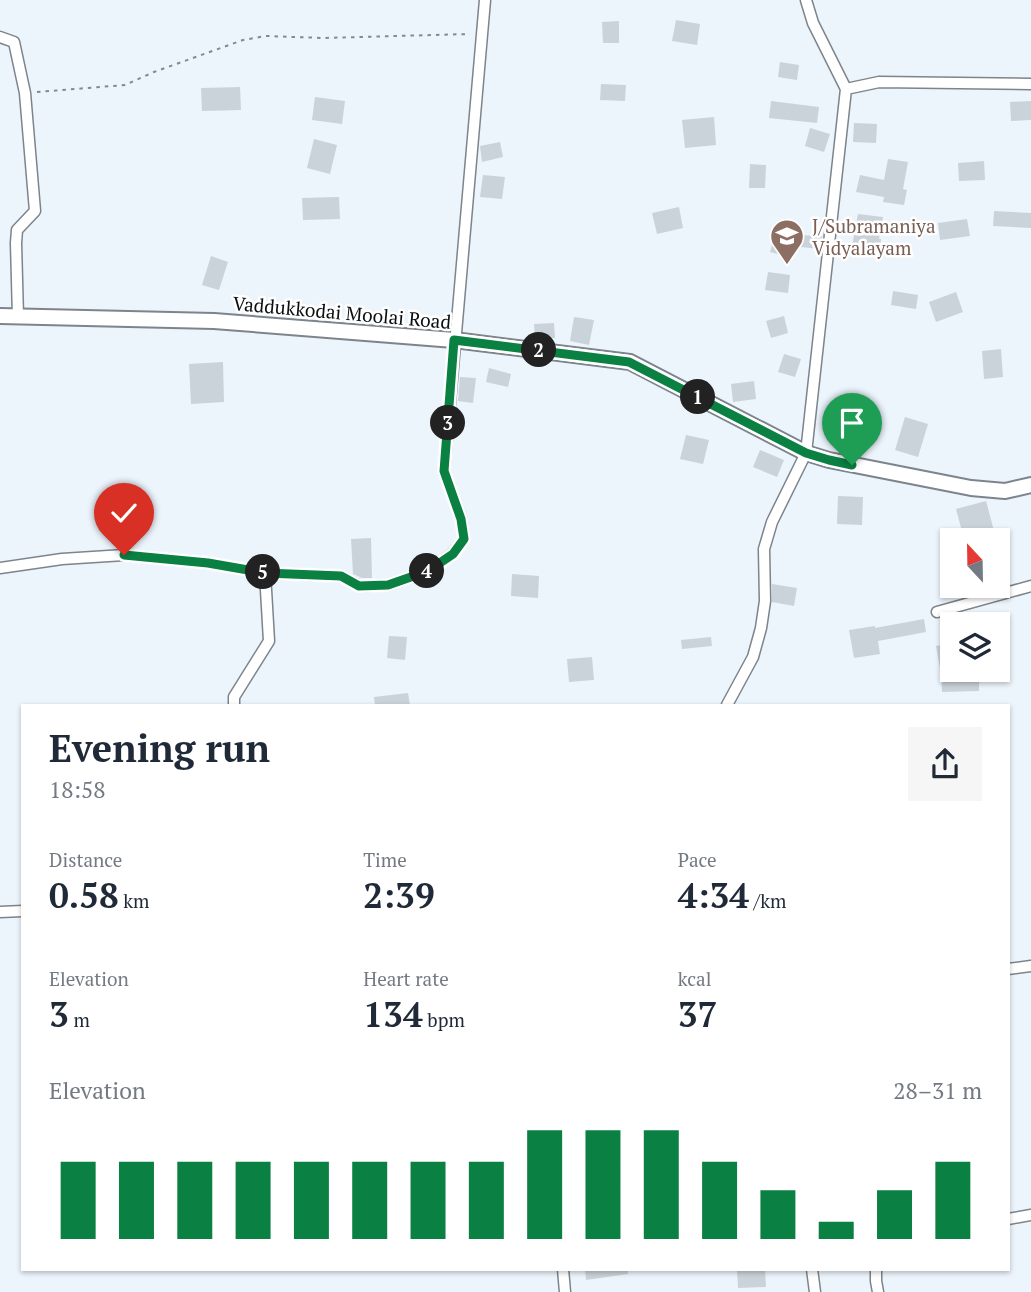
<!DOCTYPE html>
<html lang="en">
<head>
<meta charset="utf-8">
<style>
	body { margin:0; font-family:"PT Serif",serif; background:#f6f6f7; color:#1f2937; height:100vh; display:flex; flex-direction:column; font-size:26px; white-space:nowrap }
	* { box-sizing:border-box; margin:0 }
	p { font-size:23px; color:#747a83 }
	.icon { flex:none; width:38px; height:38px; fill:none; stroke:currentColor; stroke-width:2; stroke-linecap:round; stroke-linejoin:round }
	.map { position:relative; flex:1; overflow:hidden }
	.panel { position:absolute; left:21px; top:704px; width:989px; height:567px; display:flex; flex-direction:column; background:#fff; border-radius:0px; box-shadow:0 2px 5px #0004 }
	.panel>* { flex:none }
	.needle { width:46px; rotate:338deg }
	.buttons { position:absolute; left:940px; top:528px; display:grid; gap:14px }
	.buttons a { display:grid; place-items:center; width:70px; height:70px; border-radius:0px; background:#fff; box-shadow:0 2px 5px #0004; font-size:35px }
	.pin { position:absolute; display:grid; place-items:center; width:60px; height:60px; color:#fff; margin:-72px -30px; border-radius:50% 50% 50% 0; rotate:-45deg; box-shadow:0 0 7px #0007 }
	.pin .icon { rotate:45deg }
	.km { position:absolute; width:35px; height:35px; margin:-18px; border-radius:50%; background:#222; color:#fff; font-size:19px; line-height:35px; text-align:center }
	.round { display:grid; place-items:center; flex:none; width:74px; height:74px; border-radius:0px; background:#f6f6f7 }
	.overview { display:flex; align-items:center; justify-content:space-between; height:119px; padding:0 28px }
	h1 { font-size:38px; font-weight:700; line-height:52px }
	.metrics { display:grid; grid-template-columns:repeat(3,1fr); gap:10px; height:119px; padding:7px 28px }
	.metrics div { display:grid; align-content:center }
	.metrics b { font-size:35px; font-weight:700 }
	.metrics small { font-size:19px; font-weight:400 }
	.metrics p { font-size:19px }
	.chart { height:196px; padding:14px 28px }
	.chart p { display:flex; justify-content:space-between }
	.chart svg { width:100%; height:126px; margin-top:7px; stroke:#0b8043; stroke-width:6 }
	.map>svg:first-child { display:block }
	.building { fill:#cbd3da }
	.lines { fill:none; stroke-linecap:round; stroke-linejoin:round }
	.street-casing { stroke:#7d848b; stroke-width:13 }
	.secondary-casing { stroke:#7d848b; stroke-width:18 }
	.path { stroke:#83898e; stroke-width:2; stroke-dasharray:3.5 5; stroke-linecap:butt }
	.street { stroke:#fff; stroke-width:10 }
	.secondary { stroke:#fff; stroke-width:14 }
	.route-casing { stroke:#fff; stroke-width:14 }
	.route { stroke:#0b8043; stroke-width:9 }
	.labels { text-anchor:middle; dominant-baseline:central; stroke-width:5; stroke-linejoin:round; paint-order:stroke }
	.education-label { font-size:19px; fill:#785e54; stroke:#fff; text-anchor:start }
	.street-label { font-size:19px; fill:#0c0f11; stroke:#fff }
</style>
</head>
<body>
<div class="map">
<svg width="1031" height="1292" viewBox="0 0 1031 1292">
	<rect width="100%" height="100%" fill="#ecf4fc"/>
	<!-- building -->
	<path class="building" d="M676 20 700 24 697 45 672 41Z
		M619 21V43H603L602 22Z
		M780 62 799 65 797 80 778 77Z
		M601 84 626 85 625 101 600 100Z
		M240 87 241 110 202 111 201 88Z
		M315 97 345 101 342 124 312 120Z
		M771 101 819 107 817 123 769 118Z
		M1031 101V120L1011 121 1010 102Z
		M714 117 716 145 685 148 682 120Z
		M854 123 877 124 876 143 853 142Z
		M810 128 830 134 824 152 805 146Z
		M314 139 337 145 330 174 307 168Z
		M500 142 503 157 482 162 480 146Z
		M888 159 908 162 903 189 907 190 904 205 883 202 884 197 856 192 860 175 884 180Z
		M984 161 985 180 959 181 958 163Z
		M750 164 766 165 765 188H749Z
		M483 175 505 177 502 199 480 197Z
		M339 197 340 219 303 220 302 198Z
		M679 207 683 228 657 234 652 213Z
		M994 211 1031 213V228L993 226Z
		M858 214 883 217 879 239H881L880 253 851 251Z
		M967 219 970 236 940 240 938 223Z
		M801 235 822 236 821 249 800 247Z
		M773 241 796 248 793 258 770 252Z
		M211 256 228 262 219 290 202 285Z
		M768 272 790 275 788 293 765 290Z
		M893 291 918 295 916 309 891 305Z
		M956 292 963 312 936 322 929 302Z
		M784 316 788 333 771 338 766 321Z
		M574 317 594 320 589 345 570 341Z
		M554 323 555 338 535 339 534 324Z
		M1001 349 1003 377 984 379 982 351Z
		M784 354 801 359 795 377 778 372Z
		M223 362 224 402 191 404 189 364Z
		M489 368 511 374 508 387 486 382Z
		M460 377 476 378 473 403 458 401Z
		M754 381 756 399 733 402 731 384Z
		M863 417 878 420 874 442 859 440Z
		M905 417 928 424 918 457 895 450Z
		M686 435 709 440 703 464 680 459Z
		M760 450 784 460 777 477 753 467Z
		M838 496 863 497 862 525 837 524Z
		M986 501 994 531 964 539 956 509Z
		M371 538 372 578H362L353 574 351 539Z
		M512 574 539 576 538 598 511 596Z
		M772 584 797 588 794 606 772 602Z
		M924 619 926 632 878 641 880 654 854 658 849 630 875 626V628Z
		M389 636 407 637 405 660 387 658Z
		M711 637 712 646 682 649 681 640Z
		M952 643V674L979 673V691L942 692 941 674 936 646Z
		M592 657 594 680 569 682 567 659Z
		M408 693 410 705H375L374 697Z
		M585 1269H628V1274L586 1280Z
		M737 1269H765L766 1287 738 1288Z"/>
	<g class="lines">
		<!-- street casing -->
		<g class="street-casing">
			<path id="street" d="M806 0 813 23 846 89
				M0 37 14 42 25 93 35 211 17 230 16 243 18 317
				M0 568 62 559 124 555 208 563 265 573 341 576 360 586 388 585 428 571 452 554 464 539 461 518 444 471 485 0
				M937 612 1031 586
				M234 705V697L269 641 265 573
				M727 705 753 657 761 628 765 601 764 549 772 522 806 453 846 89 879 82 1031 84
				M0 912 23 911
				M1008 969 1031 966
				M1008 1219 1031 1215
				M563 1269 565 1292
				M812 1269 815 1292
				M876 1269V1281L878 1292"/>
		</g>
		<!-- secondary casing -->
		<g class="secondary-casing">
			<path id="secondary" d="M0 316 214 321 454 340 630 362 806 453 829 460 971 488 1005 491 1031 485"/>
		</g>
		<!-- path -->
		<path class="path" d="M37 92 125 85 154 72 243 40 266 36 323 38 470 34"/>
		<!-- street -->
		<use href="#street" class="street"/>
		<!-- secondary -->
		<use href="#secondary" class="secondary"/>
	</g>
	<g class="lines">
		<!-- route casing -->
		<g class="route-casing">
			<path id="route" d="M124 555 208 563 265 573 341 576 359 586 388 585 428 571 453 554 464 539 461 519 444 471 454 340 629 362 806 453 829 460 852 465"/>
		</g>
		<!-- route -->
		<use href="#route" class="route"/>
	</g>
	<!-- icons -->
	<defs>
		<g id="school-pin" transform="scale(1.75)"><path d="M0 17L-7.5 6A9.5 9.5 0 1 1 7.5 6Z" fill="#8d6e63" stroke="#fff"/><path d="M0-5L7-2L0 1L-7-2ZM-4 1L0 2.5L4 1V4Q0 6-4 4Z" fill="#fff"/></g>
	</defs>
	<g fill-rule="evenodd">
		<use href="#school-pin" x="787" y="236"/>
	</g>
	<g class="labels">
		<!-- education labels -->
		<g class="education-label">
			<text x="812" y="225">J/Subramaniya<tspan x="812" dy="22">Vidyalayam</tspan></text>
		</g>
		<!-- street labels -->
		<g class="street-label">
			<text transform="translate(342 312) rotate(5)">Vaddukkodai Moolai Road</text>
		</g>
	</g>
</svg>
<div class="buttons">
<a><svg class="needle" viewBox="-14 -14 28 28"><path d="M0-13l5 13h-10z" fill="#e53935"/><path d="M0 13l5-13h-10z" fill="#747a83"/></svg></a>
<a><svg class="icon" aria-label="layers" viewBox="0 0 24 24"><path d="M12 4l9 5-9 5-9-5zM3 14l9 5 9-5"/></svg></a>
</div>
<div class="pin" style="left:852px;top:465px;background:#1e9e55"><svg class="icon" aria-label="arrive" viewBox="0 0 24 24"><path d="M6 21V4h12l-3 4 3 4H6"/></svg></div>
<div class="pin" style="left:124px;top:555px;background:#d93025"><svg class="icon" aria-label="check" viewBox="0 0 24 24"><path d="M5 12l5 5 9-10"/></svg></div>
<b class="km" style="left:698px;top:397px">1</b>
<b class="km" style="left:539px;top:350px">2</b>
<b class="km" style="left:448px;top:423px">3</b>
<b class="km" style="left:427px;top:571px">4</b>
<b class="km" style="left:263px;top:572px">5</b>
<section class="panel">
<div class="overview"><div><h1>Evening run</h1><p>18:58</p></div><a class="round"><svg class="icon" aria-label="share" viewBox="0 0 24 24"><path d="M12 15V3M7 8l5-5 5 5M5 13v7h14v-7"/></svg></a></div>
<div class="metrics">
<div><p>Distance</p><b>0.58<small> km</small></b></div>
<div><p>Time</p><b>2:39</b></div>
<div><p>Pace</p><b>4:34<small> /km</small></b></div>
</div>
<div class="metrics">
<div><p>Elevation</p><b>3<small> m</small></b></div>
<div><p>Heart rate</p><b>134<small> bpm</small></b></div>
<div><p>kcal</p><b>37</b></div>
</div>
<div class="chart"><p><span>Elevation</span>28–31 m</p>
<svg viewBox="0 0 160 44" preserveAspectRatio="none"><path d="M5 44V17M15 44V17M25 44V17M35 44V17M45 44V17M55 44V17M65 44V17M75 44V17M85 44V6M95 44V6M105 44V6M115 44V17M125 44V27M135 44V38M145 44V27M155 44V17"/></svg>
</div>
</section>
</div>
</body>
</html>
